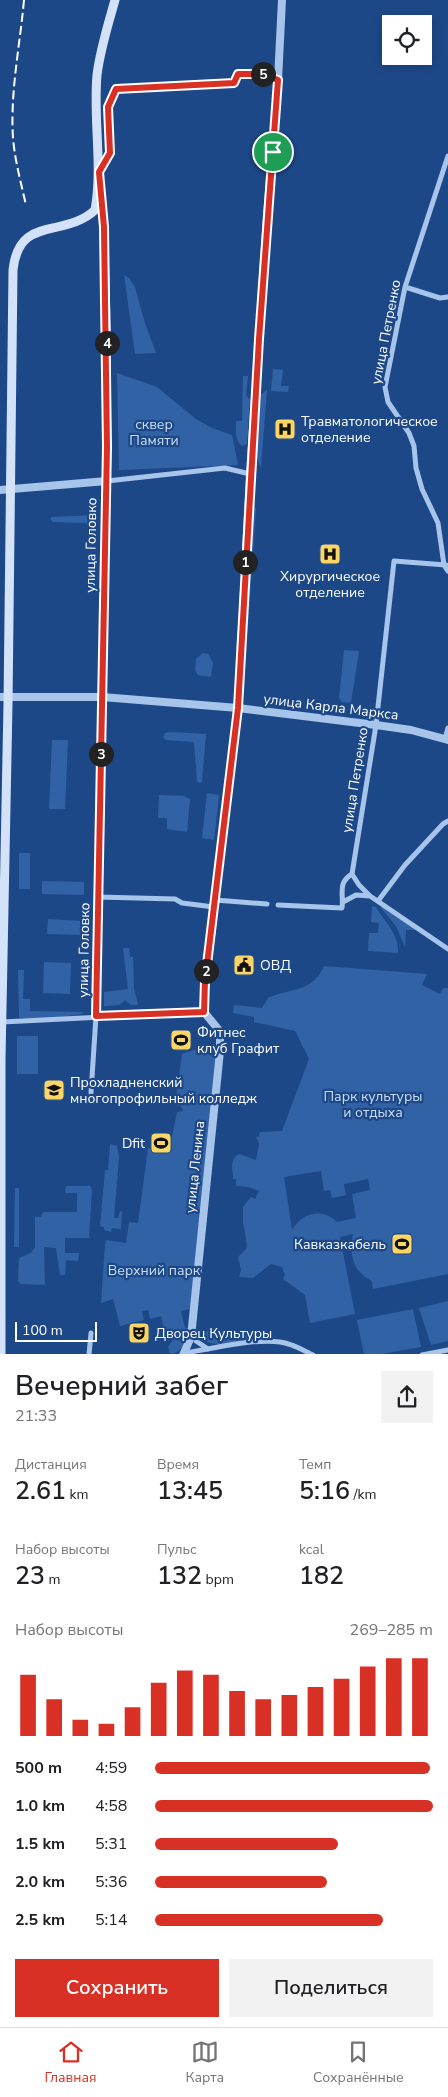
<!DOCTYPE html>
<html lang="ru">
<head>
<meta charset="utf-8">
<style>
	body { margin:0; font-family:"Nunito Sans",sans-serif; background:#f2f2f2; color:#202124; height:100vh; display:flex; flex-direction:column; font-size:19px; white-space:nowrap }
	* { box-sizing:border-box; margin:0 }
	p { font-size:16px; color:#757577 }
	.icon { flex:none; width:28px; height:28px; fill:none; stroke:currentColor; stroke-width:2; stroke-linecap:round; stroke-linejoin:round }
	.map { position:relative; height:1354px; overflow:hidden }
	.panel { display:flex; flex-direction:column; background:#fff; flex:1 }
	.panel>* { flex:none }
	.buttons { position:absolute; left:382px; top:15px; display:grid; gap:10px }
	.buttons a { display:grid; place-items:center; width:50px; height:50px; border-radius:0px; background:#fff; box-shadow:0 2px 12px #0003; font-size:25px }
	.scale { position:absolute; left:15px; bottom:12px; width:82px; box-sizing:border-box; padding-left:5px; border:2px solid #fff; border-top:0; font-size:14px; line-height:18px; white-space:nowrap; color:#fff; -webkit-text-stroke:4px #1d4888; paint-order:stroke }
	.pin { position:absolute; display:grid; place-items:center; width:42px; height:42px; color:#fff; margin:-21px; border:2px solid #fff; border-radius:50%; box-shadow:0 1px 5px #0007 }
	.km { position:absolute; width:25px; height:25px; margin:-12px; border-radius:50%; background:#222; color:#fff; font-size:14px; line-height:25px; text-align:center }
	.round { display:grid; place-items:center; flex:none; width:52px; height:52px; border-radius:0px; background:#f2f2f2 }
	.overview { display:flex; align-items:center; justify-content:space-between; height:85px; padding:0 15px }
	h1 { font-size:28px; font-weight:600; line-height:38px }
	.stats { display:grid; grid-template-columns:repeat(3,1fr); gap:8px; height:85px; padding:5px 15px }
	.stats div { display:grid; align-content:center }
	.stats b { font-size:25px; font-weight:600 }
	.stats small { font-size:14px; font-weight:400 }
	.stats p { font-size:14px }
	.chart { height:140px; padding:10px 15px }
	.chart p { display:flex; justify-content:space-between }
	.chart svg { width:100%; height:90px; margin-top:5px; stroke:#d93025; stroke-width:6 }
	.action { display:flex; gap:10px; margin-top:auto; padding:10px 15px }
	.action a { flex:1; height:58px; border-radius:0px; background:#d93025; color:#fff; font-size:20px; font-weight:600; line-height:58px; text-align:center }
	.action a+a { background:#f2f2f2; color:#202124 }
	ul { padding:0 15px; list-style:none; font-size:16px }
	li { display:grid; grid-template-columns:80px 60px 1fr; align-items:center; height:38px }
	li i { height:12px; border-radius:6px; background:#d93025 }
	.tab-bar { display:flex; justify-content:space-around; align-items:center; height:70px; border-top:1px solid #e0e0e0; background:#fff; font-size:14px; color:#757577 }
	.tab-bar a { display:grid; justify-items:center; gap:2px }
	.tab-bar .on { color:#d93025 }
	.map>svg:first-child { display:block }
	.green { fill:#3162a6; fill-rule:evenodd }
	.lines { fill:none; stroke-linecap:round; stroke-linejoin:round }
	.minor { stroke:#a7c4eb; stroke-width:5 }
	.tertiary { stroke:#a7c4eb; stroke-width:8 }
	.secondary { stroke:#d3e2f8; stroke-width:9 }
	.rail { stroke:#fff; stroke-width:2; stroke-dasharray:9 4; stroke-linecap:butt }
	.route-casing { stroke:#fff; stroke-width:10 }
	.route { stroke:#d93025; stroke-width:6 }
	.labels { text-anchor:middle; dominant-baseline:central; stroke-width:4.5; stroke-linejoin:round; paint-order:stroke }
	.street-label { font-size:14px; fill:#fff; stroke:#1d4888 }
	.poi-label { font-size:14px; fill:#fff; stroke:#1d4888; text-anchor:start }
	.park-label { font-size:14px; fill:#ccdff8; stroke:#1d4888 }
</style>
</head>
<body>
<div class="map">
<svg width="448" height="1355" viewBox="0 0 448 1355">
	<rect width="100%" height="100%" fill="#1d4888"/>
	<!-- green -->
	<path class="green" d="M124 275 129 278 135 287 144 320 156 353 135 354Z
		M273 369 283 370 281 386H289L288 392 271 391Z
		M117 373 157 387 196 419 212 428 232 435 238 465 119 470Z
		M243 376H248L246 395 250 400 247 444 242 446C234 439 236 430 236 421H242Z
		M267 390 261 468C250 446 257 419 259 396Z
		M248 507 256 508 243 701 238 700Z
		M96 515 98 518 97 528 91 531 85 523 53 522 50 519 52 517Z
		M344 650 359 651 351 703 342 702 339 698Z
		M203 653 208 654 213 663 211 677 198 675 195 670 196 659Z
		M170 732 206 734 202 782 199 783 197 781 194 742 166 740 163 737 165 733Z
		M52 740H68L65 809H49Z
		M207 793 219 795 214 840 202 838Z
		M159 795 184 796 190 799 187 832 167 829V818H158Z
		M19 853H30V889H19Z
		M42 881 84 882V895L42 894Z
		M381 905 416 928 415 930H406L405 947 396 926 381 908Z
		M372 906 376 907C385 923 399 933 398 953L368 951 369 933H378L379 923 371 922Z
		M48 919 82 921 81 935 47 934Z
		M123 948H129L130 957H133L134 988 138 1005H131L125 1000 120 1005 104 1006V992L128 989Z
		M44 962 71 963 70 994 43 993Z
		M324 966 427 974 422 985 440 994 443 988H448V1274L373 1289 372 1281C352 1271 349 1254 353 1234L340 1237 355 1314 310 1323 305 1295 283 1279 285 1275 282 1267 271 1264 253 1278 239 1277 241 1270 238 1257 246 1249 247 1245 243 1222V1207L251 1197 255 1199 259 1191 249 1187 236 1186V1179H233C233 1169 229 1160 239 1154L256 1160 259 1144 256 1136 259 1137 260 1132 282 1131 309 1059 295 1031 254 1022V1017L233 1013 234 1005 262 1008 268 998C292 987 312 993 324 966ZM321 1171 324 1191 330 1190 332 1198 346 1195 344 1184 368 1179 370 1190 352 1194 356 1218 337 1222C322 1207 301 1213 292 1230L284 1177Z
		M18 970H24L23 999H30V1011L84 1012 82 1014 55 1018H19Z
		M17 1036H38V1074H17Z
		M194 1050H216L190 1309 181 1311 185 1328H189C187 1339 183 1353 170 1354L168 1347 180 1330 165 1333 161 1316 150 1319 148 1310 142 1311 144 1320 120 1326 113 1299 101 1303 105 1244 106 1240 126 1243 129 1222 138 1223 148 1148 169 1152 177 1112 183 1111 181 1106 175 1105 182 1054Z
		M110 1144 117 1146 119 1157 114 1218H118L120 1211H122L121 1229 112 1228 111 1232 104 1230V1227L100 1226 105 1170H108Z
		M66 1186H90L92 1190 89 1238H65V1253H79L78 1261 66 1260 65 1275H60L56 1248 44 1247 45 1285 21 1284 18 1281 19 1258 31 1253 35 1247V1217H41L43 1212H77V1193H65Z
		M15 1188H19V1247H14Z
		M448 1301V1341L431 1345 419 1308Z
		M413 1309 421 1347 381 1354H364L357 1320Z
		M202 1331 260 1334 261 1338C241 1337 214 1354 198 1335Z"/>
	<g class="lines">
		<!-- minor -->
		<path class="minor" d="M448 156 405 287 385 387 388 402 409 433 414 446 416 468 422 489 438 523 444 565 448 571
			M100 170 110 153 109 107 116 89 234 83 238 74H264L278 80
			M405 287 440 298 448 297
			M445 739 448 728
			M352 874 376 725 394 561 446 565
			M352 874 359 885 370 896 448 949
			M98 897 175 899 182 903 214 907
			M215 900 267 904
			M378 901 405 865 443 824 448 821
			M343 902 356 895 370 896
			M278 905 342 908C344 894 337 883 352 874
			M2 1022 204 1012
			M91 1093 96 1016 107 481 225 468 250 474
			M191 1333 196 1341 208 1349
			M184 1353C212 1349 253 1338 280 1342 291 1343 303 1350 313 1355
			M89 1355 91 1333
			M422 1355 448 1350"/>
		<!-- tertiary -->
		<path class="tertiary" d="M0 490 107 481V337L104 227 100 184
			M0 697H102L238 708 376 725 411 730 448 740
			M183 1355 191 1337 220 1051V1037L218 1029 204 1012 205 981 238 708 250 474 267 216 278 80 282 0"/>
		<!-- secondary -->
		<path class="secondary" d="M1 1355V1059L8 704 13 270C19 214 64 239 95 210 103 165 93 120 97 75 100 50 108 25 115 0"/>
		<!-- rail -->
		<path class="rail" d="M24 0C20 45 10 92 13 138 15 161 21 183 26 205"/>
	</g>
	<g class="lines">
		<!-- route casing -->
		<g class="route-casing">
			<path id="route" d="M238 74H264L278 80 259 339 238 708 205 981 204 1012 96 1016 107 447 104 227 99 172 110 153 108 107 116 89 234 83Z"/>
		</g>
		<!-- route -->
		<use href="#route" class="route"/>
	</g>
	<!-- icons -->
	<defs>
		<g id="hospital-square" transform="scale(1.125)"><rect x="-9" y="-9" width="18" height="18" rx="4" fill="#fbd565" stroke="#1d4888"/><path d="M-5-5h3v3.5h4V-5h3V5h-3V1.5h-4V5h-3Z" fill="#111"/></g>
		<g id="civic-square" transform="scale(1.125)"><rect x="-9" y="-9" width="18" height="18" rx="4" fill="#fbd565" stroke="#1d4888"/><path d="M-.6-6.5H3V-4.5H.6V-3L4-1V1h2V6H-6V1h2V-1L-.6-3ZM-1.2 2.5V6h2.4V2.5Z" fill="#111"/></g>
		<g id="stadium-square" transform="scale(1.125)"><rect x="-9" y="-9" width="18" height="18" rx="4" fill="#fbd565" stroke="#1d4888"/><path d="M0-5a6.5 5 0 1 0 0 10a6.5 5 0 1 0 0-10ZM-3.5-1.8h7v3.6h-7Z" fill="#111"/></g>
		<g id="university-square" transform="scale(1.125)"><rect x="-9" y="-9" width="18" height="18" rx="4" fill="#fbd565" stroke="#1d4888"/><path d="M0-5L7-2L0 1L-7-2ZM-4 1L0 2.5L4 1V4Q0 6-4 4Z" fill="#111"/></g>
		<g id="theatre-square" transform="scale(1.125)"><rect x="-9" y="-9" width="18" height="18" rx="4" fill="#fbd565" stroke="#1d4888"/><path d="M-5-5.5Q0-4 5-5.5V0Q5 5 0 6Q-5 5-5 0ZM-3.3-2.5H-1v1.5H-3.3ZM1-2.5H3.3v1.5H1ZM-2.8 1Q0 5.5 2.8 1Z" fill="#111"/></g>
	</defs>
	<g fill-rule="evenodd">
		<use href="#hospital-square" x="285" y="429"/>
		<use href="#hospital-square" x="330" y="554"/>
		<use href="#civic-square" x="244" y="965"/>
		<use href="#stadium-square" x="181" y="1040"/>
		<use href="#university-square" x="54" y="1090"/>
		<use href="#stadium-square" x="161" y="1143"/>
		<use href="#stadium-square" x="402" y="1244"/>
		<use href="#theatre-square" x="139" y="1333"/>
	</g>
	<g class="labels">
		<!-- street labels -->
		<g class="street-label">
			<text transform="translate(386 332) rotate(-79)">улица Петренко</text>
			<text transform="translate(91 545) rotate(-89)">улица Головко</text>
			<text transform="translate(331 707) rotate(7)">улица Карла Маркса</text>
			<text transform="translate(355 780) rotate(-81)">улица Петренко</text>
			<text transform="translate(84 950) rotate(-89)">улица Головко</text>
			<text transform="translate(195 1167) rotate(-84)">улица Ленина</text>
		</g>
		<!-- poi labels -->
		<g class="poi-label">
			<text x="301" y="421">Травматологическое<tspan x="301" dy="16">отделение</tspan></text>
			<text x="330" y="576" text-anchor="middle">Хирургическое<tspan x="330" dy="16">отделение</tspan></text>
			<text x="260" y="965">ОВД</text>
			<text x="197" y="1032">Фитнес<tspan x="197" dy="16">клуб Графит</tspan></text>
			<text x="70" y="1082">Прохладненский<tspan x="70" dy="16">многопрофильный колледж</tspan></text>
			<text x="145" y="1143" text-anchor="end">Dfit</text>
			<text x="386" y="1244" text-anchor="end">Кавказкабель</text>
			<text x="155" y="1333">Дворец Культуры</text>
		</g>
		<!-- park labels -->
		<g class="park-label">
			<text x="154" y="424">сквер<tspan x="154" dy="16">Памяти</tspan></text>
			<text x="373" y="1096">Парк культуры<tspan x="373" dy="16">и отдыха</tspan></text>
			<text x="154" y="1270">Верхний парк</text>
		</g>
	</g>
</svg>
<div class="buttons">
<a><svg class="icon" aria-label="locate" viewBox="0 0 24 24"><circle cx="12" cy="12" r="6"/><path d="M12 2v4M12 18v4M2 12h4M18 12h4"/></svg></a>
</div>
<div class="scale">100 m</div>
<div class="pin" style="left:273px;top:152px;background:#1e9e55"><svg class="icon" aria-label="arrive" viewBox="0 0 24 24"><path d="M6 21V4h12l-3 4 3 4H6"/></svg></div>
<b class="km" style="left:245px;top:562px">1</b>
<b class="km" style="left:206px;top:971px">2</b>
<b class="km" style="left:101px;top:754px">3</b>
<b class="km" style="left:107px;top:343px">4</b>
<b class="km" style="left:263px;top:74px">5</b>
</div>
<section class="panel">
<div class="overview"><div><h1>Вечерний забег</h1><p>21:33</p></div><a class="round"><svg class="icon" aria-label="share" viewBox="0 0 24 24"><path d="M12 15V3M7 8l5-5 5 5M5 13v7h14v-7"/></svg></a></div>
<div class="stats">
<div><p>Дистанция</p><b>2.61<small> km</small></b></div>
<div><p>Время</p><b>13:45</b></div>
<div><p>Темп</p><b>5:16<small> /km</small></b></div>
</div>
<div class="stats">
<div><p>Набор высоты</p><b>23<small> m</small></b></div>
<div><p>Пульс</p><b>132<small> bpm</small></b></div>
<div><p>kcal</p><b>182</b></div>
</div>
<div class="chart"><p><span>Набор высоты</span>269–285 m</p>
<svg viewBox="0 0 160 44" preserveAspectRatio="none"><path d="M5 44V14M15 44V26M25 44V36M35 44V38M45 44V30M55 44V18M65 44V12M75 44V14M85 44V22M95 44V26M105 44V24M115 44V20M125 44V16M135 44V10M145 44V6M155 44V6"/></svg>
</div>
<ul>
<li><b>500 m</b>4:59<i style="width:99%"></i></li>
<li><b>1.0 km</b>4:58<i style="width:100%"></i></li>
<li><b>1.5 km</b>5:31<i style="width:66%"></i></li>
<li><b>2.0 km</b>5:36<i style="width:62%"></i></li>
<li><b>2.5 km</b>5:14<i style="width:82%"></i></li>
</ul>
<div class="action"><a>Сохранить</a><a>Поделиться</a></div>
</section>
<nav class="tab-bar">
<a class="on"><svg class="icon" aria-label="home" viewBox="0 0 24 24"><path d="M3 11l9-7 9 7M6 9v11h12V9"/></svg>Главная</a>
<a><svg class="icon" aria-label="map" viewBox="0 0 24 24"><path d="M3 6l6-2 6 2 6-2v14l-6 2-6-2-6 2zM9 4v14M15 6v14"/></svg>Карта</a>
<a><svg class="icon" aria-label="saved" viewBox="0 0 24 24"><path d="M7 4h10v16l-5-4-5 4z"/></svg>Сохранённые</a>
</nav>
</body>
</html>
